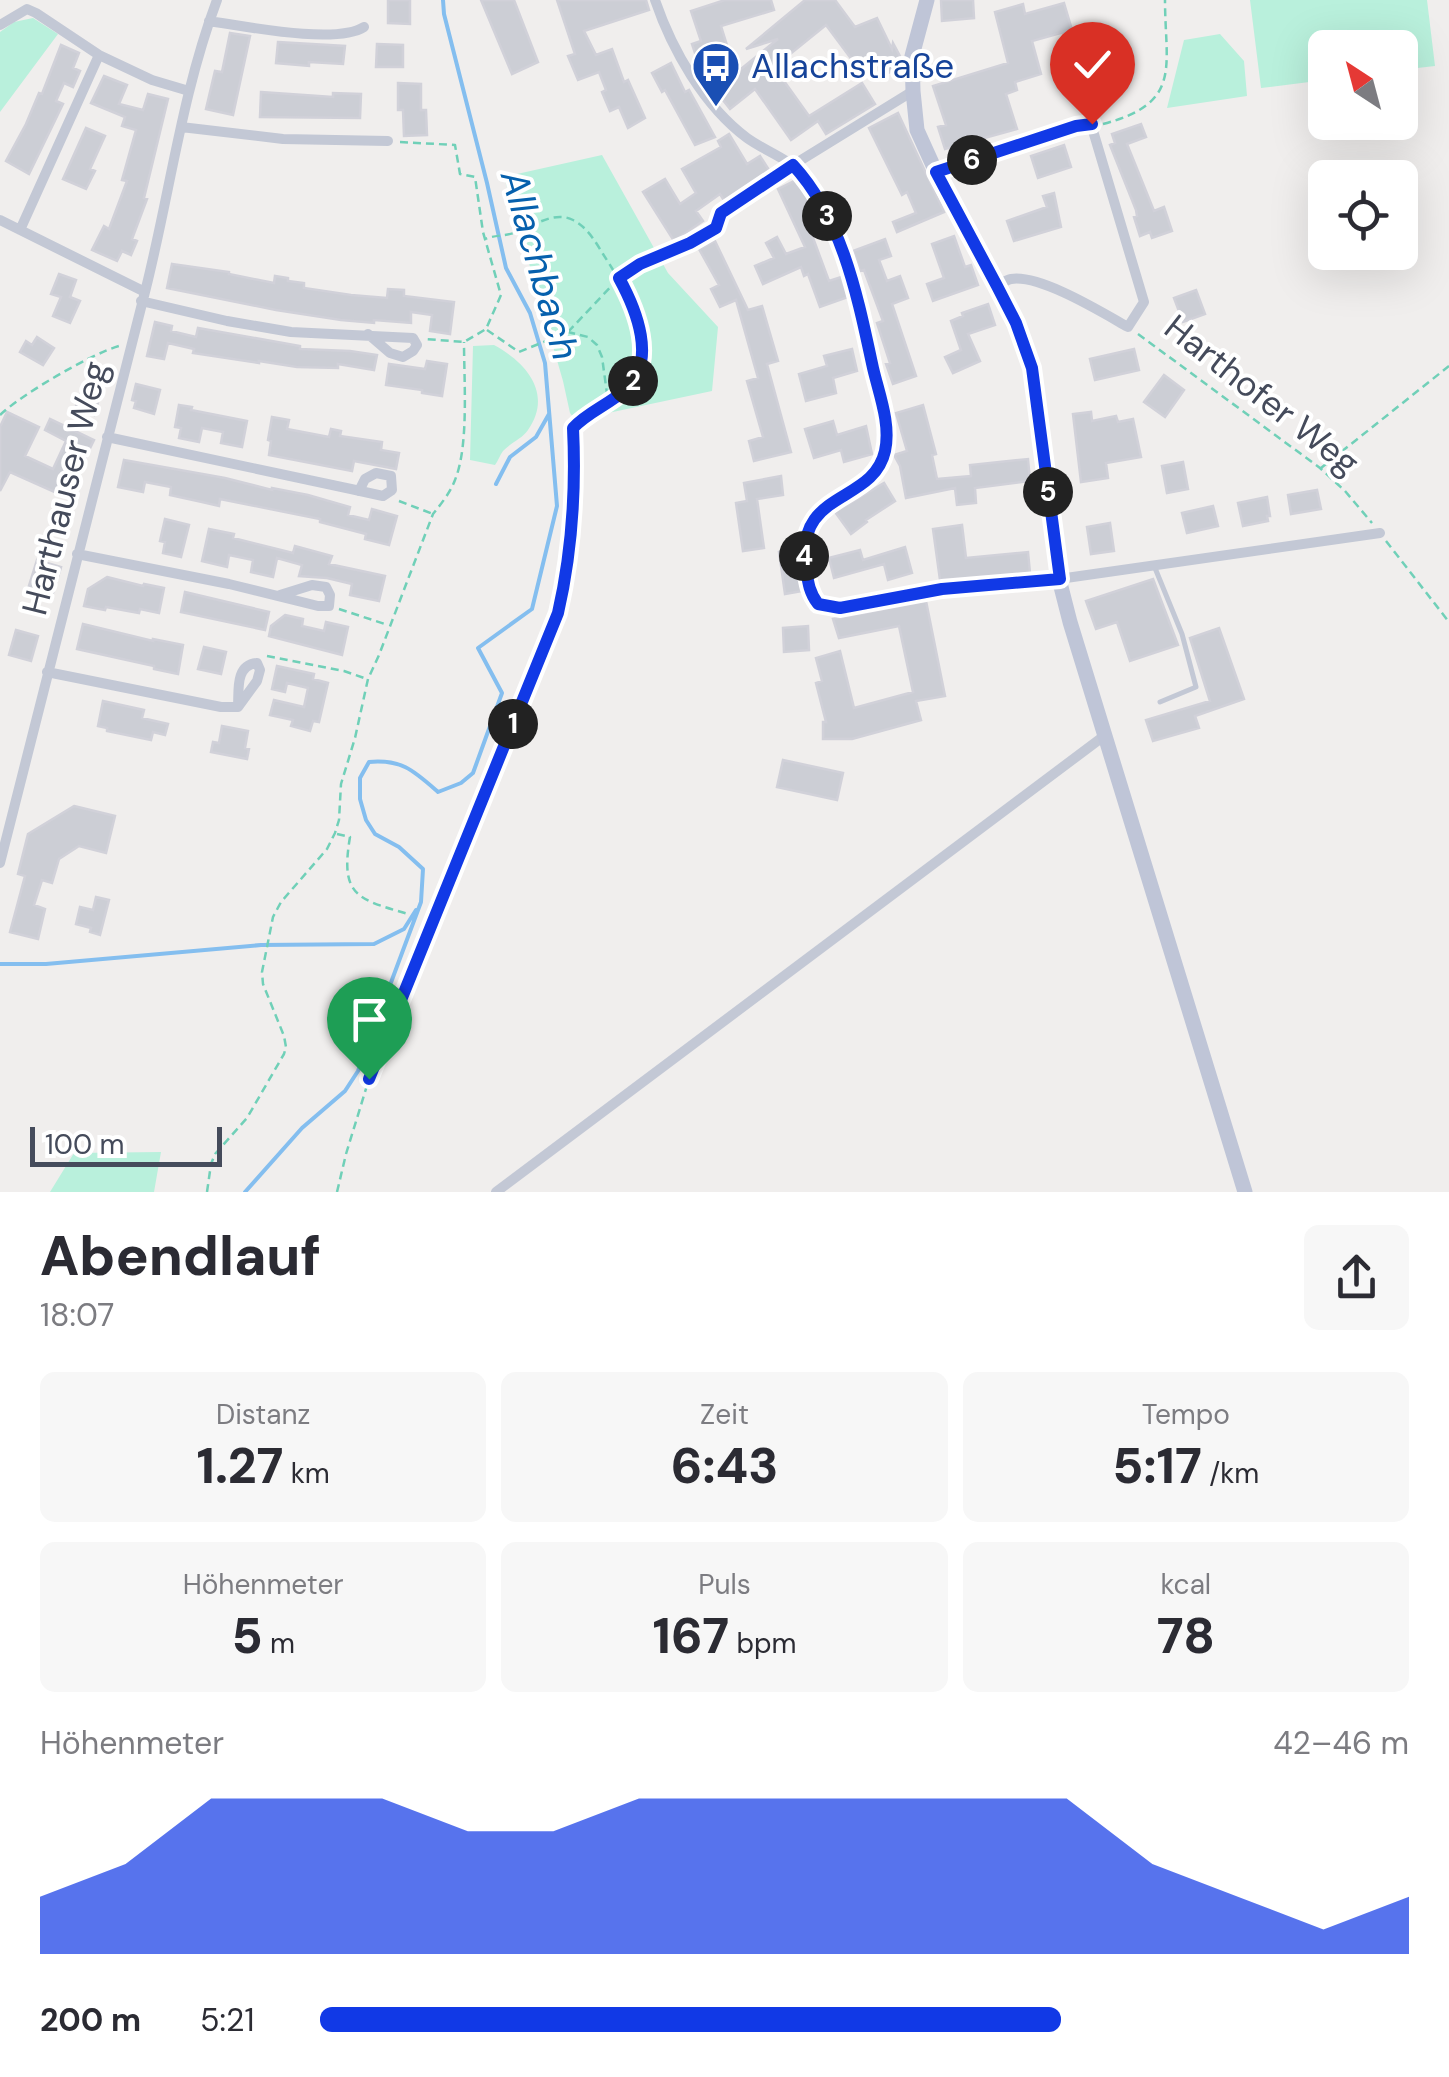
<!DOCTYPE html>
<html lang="de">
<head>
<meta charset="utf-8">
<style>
	body { margin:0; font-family:"DM Sans",sans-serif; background:#f7f7f7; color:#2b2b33; height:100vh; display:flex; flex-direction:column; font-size:38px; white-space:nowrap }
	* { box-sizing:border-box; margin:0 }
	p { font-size:32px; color:#7c7c81 }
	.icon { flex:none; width:55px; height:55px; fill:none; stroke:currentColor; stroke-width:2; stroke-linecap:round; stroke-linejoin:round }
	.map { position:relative; height:1192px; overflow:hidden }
	.sheet { display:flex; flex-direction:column; background:#fff; flex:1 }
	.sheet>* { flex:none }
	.needle { width:65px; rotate:324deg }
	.tools { position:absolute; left:1308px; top:30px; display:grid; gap:20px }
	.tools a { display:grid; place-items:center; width:110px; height:110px; border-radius:15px; background:#fff; box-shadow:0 10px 40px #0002; font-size:50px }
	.scale { position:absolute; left:30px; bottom:25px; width:192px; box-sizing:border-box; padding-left:10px; border:5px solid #454b5b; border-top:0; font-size:28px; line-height:35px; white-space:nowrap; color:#454b5b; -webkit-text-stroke:8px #fff; paint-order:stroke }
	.pin { position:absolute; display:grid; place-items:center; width:85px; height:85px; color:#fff; margin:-102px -42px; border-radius:50% 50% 50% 0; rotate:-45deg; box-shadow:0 0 10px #0007 }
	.pin .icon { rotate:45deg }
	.km { position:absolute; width:50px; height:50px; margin:-25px; border-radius:50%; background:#222; color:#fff; font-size:28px; line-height:50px; text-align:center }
	.round { display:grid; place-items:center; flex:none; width:105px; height:105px; border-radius:15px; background:#f7f7f7 }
	.summary { display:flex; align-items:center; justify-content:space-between; height:170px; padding:0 40px }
	h1 { font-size:55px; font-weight:800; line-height:75px }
	.stats { display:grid; grid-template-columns:repeat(3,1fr); gap:15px; height:170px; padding:10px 40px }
	.stats div { display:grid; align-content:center; border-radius:15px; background:#f7f7f7; text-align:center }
	.stats b { font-size:50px; font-weight:800 }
	.stats small { font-size:28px; font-weight:400 }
	.stats p { font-size:28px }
	.chart { height:280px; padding:20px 40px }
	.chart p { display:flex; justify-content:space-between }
	.chart svg { width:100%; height:180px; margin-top:10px; fill:#1139e6; opacity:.7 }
	ul { padding:0 40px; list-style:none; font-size:32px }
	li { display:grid; grid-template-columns:160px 120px 1fr; align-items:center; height:75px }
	li i { height:25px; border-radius:12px; background:#1139e6 }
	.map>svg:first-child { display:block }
	.green { fill:#b9f0dc }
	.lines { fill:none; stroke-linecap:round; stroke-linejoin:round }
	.stream { stroke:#84beef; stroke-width:4 }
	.building { fill:#ccced5; stroke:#d1d1d9; stroke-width:2.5 }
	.path { stroke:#70d0b8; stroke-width:2.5; stroke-dasharray:8 5; stroke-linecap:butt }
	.lane { stroke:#c3c8d5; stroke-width:5 }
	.street { stroke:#c3c8d5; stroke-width:10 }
	.secondary { stroke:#bfc5d7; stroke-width:15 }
	.route-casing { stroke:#fff; stroke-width:20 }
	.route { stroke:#1139e6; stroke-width:12 }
	.labels { text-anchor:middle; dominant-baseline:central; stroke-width:8; stroke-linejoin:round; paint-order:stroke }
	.transit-label { font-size:35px; fill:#164399; stroke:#fff; text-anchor:start }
	.street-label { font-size:35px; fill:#454b5b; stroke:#fff }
	.water-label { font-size:38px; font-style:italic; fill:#0660ad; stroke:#fff }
</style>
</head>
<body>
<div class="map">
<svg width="1449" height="1192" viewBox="0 0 1449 1192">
	<rect width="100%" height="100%" fill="#f0eeed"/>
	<!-- green -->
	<path class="green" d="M1250 0H1427L1435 66 1400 70V48H1325V80L1261 88Z
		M33 18 58 34 0 112V32L14 22Z
		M1220 34 1244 61 1247 96 1167 108 1184 40Z
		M602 155 668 273 718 327 712 391 575 420 570 413 563 381 504 177Z
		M494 345C527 363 553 394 528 430 522 439 510 443 503 451 500 455 498 461 495 465L470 460 473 346Z
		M161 1152 154 1192H50L74 1153Z"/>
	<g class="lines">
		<!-- stream -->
		<path class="stream" d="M496 484 510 457 536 437 549 414
			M0 964H46L261 945 374 944 404 929 416 910
			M245 1192 302 1128 345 1091 358 1071 421 902 423 869 399 847 375 834 366 820 360 799V778L369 762C402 759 414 771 438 792L461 783 473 773 502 693 478 648 532 609 557 506 545 363 530 313 506 268 487 183 444 14 443 0"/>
	</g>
	<!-- building -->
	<path class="building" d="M388 0H410V24L388 23Z
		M481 0H514L538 62 512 74Z
		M557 0H646L649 10 584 31 596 55 612 49 624 82 628 80 645 118 628 128 619 107 610 111 602 92 606 90 599 72 578 80 568 56 575 54Z
		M725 0H771L774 10 721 26 730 55 699 65 692 44 701 41 691 11Z
		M805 0H835L855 27 877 18 892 49 893 43 901 58V67L884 75 875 60 861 72 826 25 774 67 809 116 862 83 875 104 826 134 818 121 791 140 755 89 730 109 715 90 778 39 746 49Z
		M941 0H973L974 18 942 21Z
		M1064 3 1072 30 1032 41 1041 74 1015 82 1017 90 1006 94 1017 129 945 149 938 127 946 125 933 86 1008 63 995 12 1023 4 1025 14Z
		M230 33 250 36 233 115 206 109 215 71 222 72Z
		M278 42 345 46 343 64 309 62V66L276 63Z
		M377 44 403 45V67H376Z
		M61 45 79 53 73 68 80 71 73 87 64 83 56 101 63 104 29 174 6 161 26 124 39 93 42 94Z
		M671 63 685 92 689 90 715 137 695 145 665 90 662 92 652 73Z
		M104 76 127 85 119 104 143 110 148 94 168 99 144 198 147 199 132 239 137 241 131 255 122 251 117 261 92 250 104 226 109 229 127 181 122 180 136 130 122 126 125 117 91 103Z
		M398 83 421 84V110H426L427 135 404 136 403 110H398Z
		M261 92 333 97V93L361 94 360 118 260 117Z
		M898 113 944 212 897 232 893 222 916 213 907 192 902 195 869 128Z
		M1141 124 1146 137 1127 144 1154 211 1164 207 1172 231 1152 238 1150 232 1140 236 1134 217 1137 216 1136 210 1110 145 1115 143 1112 134Z
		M86 128 105 136 90 169 95 171 86 189 63 179Z
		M729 134 747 164 760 156 771 173 725 202 720 194 696 211 703 221 674 241 643 192 665 179 680 204 696 193 682 169 721 147 718 141Z
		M1064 145 1071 167 1038 178 1031 156Z
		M796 180 807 196 819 223 809 227 829 281 841 277 848 297 820 307 808 274 804 276 801 267 763 284 755 266 774 258 766 243 777 237 786 254 805 247 778 189Z
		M1054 193 1061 227 1014 241 1007 221 1047 207 1043 196Z
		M954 236 965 267 971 265 978 285 933 301 927 284 944 278 932 244Z
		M885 239 891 256 879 260 887 281 900 276 908 298 892 304 916 376 893 384 886 364 890 363 877 323 883 321 864 270 860 271 853 251Z
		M715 241 748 310 762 306 778 361 767 364 791 452 754 461 749 441 763 437 747 381 758 378 736 300 720 307 711 289 719 285 699 249Z
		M172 264 229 272V274L274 283 275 276 288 278V281L304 283V288L351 295 387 298 388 289 404 290V296L454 302 450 334 430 331 432 315 411 312V323L374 320V323L341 320 276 310 167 288Z
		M59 274 76 280 70 297 80 301 70 323 53 316 61 297 51 294Z
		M1196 290 1205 314 1183 322 1174 298Z
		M988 304 995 325 968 334 980 361 953 373 945 357 961 350 951 321 963 316 962 313Z
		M155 322 172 326 171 331 196 337 198 328 300 346V349L350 351 377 355 374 370 338 364V368L297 367 259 361V363L193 353 194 349 168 343 164 359 147 356Z
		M37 337 54 348 43 365 20 352 26 341 32 345Z
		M852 349 857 371 833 378 836 393 806 401 799 374 827 366 824 356Z
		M1134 349 1139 370 1095 380 1090 359Z
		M427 361 447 364 442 396 422 393V390L386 385 389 364 425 369Z
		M1164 375 1184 390 1165 417 1144 402Z
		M91 376 105 380 94 415 75 409 81 392 86 393Z
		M136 384 160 390 154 414 134 408 136 401 132 400Z
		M179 405 192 407 191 410 247 421 242 447 221 443 223 432 202 428 199 442 179 438 181 428 175 427Z
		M923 405 936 454 932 455 937 479 971 476 970 465 1028 459 1030 481 975 488 976 503 957 505 955 488 906 498 900 466 894 455 907 451 896 413Z
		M7 412 39 427 25 456 53 469 66 441 45 430 50 419 94 440 66 497 10 472 0 491V427Z
		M1091 412 1092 421 1116 416 1118 422 1133 419 1141 457 1106 463 1108 478 1081 482 1073 414Z
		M272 417 289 420 287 429 329 437 331 429 341 431 340 436 382 442 381 450 399 453 396 469 354 461 352 471 269 455 271 441 268 440Z
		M833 421 837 435 866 426 872 454 844 462 841 450 814 458 805 429Z
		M124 460 225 478 272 490V488L308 495 350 507 348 515 369 520 372 509 397 516 389 545 365 539 366 534 320 522V519L220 499 219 506 202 502 170 495 171 487 145 482 143 492 118 487Z
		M1183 462 1188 489 1167 493 1162 466Z
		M781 476 783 495 757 499 764 548 743 551 736 503 747 501 744 483Z
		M884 483 895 501 866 520 867 522 851 534 835 512Z
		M1317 490 1321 509 1291 514 1288 495Z
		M1267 497 1270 516H1267L1268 521 1243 526 1238 503Z
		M1213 506 1218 526 1187 533 1182 513Z
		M165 519 189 525 181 557 163 553 165 542 160 541Z
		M1110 523 1114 551 1091 554 1087 527Z
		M962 525 966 558 1028 552 1030 573 940 580 933 529Z
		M209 529 234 534 233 538 293 553 295 546 332 556 329 564 385 576 379 601 350 595 352 584 327 578 299 576 302 565 277 558 273 577 251 572 253 560 229 555 227 567 202 561Z
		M905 547 912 573 888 580 884 564 834 578 829 558 860 550 863 560Z
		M797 548V569L802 591 785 594 779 552Z
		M37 560 61 567 52 596 28 589Z
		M107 577 143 586 144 584 164 588 159 613 140 609 139 613 106 607 105 610 84 606 88 589Z
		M1153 579 1178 645 1130 661 1117 622 1096 629 1086 601Z
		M185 592 269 612 265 630 181 612Z
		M926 601 945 696 916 701 921 720 852 739H823V722H826L816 683 822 681 816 658 840 651 854 708 913 692 899 626 839 638 833 619Z
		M285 615 303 619 302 626 324 631 326 622 348 627 342 655 269 636 271 626Z
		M83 624 153 641V639L183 645 178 674 154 669V666L77 649Z
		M808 626 809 650 784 652 783 628Z
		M1219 628 1244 699 1195 716 1199 728 1153 741 1146 720 1210 701 1190 638Z
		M16 630 38 636 31 661 9 655Z
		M204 647 226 652 221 674 198 669Z
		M277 666 314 674 313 679 328 683 319 722 313 721 310 731 291 726 293 720 270 715 274 700 304 707 308 688 287 683 285 692 272 689Z
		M103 701 144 710 142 718 168 724 165 735 153 732 151 740 107 731V728L98 726Z
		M222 726 248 731 245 748 249 749 247 759 211 752 213 742 219 743Z
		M783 760 843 773 837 800 777 787Z
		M74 806 115 816 106 853 79 846 59 859 52 883 42 880 34 905 45 909 38 939 10 932 25 876 18 874 28 834Z
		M96 897 109 900 100 935 90 932 91 928 76 924 80 907 93 910Z"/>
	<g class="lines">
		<!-- path -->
		<path class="path" d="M1103 124C1183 103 1165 67 1165 0
			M400 142 455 145 460 174 475 177 483 232 501 295 486 329 464 342 426 339
			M487 330 519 352 568 332 588 337 597 345 602 357 608 401
			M568 332 619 278 640 264 690 243 716 227 717 224
			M1138 334 1320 468 1345 491 1372 523
			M0 415C22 394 91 354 119 346
			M1321 468 1449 366
			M399 501 433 514
			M1386 541 1449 622
			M339 609 388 625
			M267 656 344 671 367 679
			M337 834 350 837C340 896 357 899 408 914
			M207 1192 211 1164 215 1154 247 1118 284 1054 286 1047 284 1036 263 984 262 972 273 917 281 902 327 849 335 833 339 820 341 784 355 738 368 679 379 655 433 514C441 504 450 493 455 480 469 446 464 381 464 342
			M337 1192 346 1154 369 1079 558 613C572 553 576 490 573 429 591 408 625 400 637 375 656 337 623 285 603 254 595 241 587 227 573 220 553 210 533 227 514 233 505 236 495 235 485 239"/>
		<!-- lane -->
		<path class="lane" d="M721 213 791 167
			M1155 568 1182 634 1196 687 1160 702"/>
		<!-- street -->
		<path class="street" d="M655 0C672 50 704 106 747 138 765 151 790 159 804 176 845 229 859 305 873 368 879 394 891 424 885 451 873 505 794 489 806 568 808 582 809 592 818 604L840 608 941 589 1059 579 1380 533
			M209 21C244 26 336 45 364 27
			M0 25 27 9 36 13 99 55 152 80 189 91
			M181 127 283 139 388 141
			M793 165 913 91
			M936 172 1076 126 1091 124 1144 302 1128 327C1103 313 1040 274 1011 279 1006 280 1002 283 997 286
			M0 220 145 292
			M20 230 99 55
			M141 301 227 321 291 332 413 338 417 345 413 351 403 357 390 353 368 334
			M107 437 351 489 383 496 392 490 391 476 376 473 365 479 359 491
			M77 554 229 584 318 606H329L330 595 326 587 312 585 280 595
			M47 672 221 707H238L257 681 260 670 257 663C235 665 239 690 238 707
			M0 863C48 671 96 479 146 288 170 192 182 93 217 0
			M496 1192 1104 736"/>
		<!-- secondary -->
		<path class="secondary" d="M927 0 912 56 913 91 917 130 936 172 1015 323 1032 368 1059 579 1070 622 1245 1192"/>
	</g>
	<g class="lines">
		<!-- route casing -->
		<g class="route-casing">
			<path id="route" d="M369 1079 558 613C572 552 576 490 573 428 588 412 608 405 625 390 658 362 636 309 619 278L640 264 690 243 716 228 721 213 793 165C843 219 858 299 873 368 879 394 891 424 885 451 873 505 794 489 806 568 808 582 809 592 818 604L840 608 942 589 1060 579 1032 368 1016 323 997 286 936 172 1076 126 1092 124"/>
		</g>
		<!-- route -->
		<use href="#route" class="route"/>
	</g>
	<!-- icons -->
	<defs>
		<g id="bus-pin" transform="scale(2.5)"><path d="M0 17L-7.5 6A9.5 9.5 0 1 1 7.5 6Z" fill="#1a4fb4" stroke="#fff"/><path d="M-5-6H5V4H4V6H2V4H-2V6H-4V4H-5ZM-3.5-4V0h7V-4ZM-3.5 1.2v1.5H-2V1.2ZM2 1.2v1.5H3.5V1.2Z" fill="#fff"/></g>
	</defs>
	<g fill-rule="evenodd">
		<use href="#bus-pin" x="716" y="66"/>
	</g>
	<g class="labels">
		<!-- transit labels -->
		<g class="transit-label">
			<text x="751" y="66">Allachstraße</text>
		</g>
		<!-- street labels -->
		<g class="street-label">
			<text transform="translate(1262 395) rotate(38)">Harthofer Weg</text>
			<text transform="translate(65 488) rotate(-76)">Harthauser Weg</text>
		</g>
		<!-- water labels -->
		<g class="water-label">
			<text transform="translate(540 265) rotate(74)">Allachbach</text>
		</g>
	</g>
</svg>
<div class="tools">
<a><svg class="needle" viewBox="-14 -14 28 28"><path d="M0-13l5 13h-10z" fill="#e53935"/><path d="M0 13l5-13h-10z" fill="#7c7c81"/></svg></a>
<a><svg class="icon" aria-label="locate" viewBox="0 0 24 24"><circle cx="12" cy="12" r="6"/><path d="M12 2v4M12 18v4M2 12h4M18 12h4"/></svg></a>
</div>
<div class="scale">100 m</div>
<div class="pin" style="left:369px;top:1079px;background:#1e9e55"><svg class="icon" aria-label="arrive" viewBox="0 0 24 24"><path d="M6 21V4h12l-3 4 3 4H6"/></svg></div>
<div class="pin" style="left:1092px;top:124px;background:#d93025"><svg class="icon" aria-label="check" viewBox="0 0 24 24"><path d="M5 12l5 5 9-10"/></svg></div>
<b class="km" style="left:513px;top:724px">1</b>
<b class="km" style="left:633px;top:381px">2</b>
<b class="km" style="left:827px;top:216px">3</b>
<b class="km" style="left:804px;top:556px">4</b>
<b class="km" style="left:1048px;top:492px">5</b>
<b class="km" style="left:972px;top:160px">6</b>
</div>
<section class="sheet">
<div class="summary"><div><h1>Abendlauf</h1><p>18:07</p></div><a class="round"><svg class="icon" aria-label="share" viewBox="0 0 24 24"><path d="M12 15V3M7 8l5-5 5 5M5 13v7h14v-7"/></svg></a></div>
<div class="stats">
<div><p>Distanz</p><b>1.27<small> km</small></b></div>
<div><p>Zeit</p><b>6:43</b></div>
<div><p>Tempo</p><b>5:17<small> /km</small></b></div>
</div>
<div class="stats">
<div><p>Höhenmeter</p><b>5<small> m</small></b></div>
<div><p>Puls</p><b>167<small> bpm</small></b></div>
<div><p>kcal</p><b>78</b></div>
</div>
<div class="chart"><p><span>Höhenmeter</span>42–46 m</p>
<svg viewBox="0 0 160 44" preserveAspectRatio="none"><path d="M0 44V30L10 22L20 6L30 6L40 6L50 14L60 14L70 6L80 6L90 6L100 6L110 6L120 6L130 22L140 30L150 38L160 30V44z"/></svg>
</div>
<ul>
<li><b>200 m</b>5:21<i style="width:68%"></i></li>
</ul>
</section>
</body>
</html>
